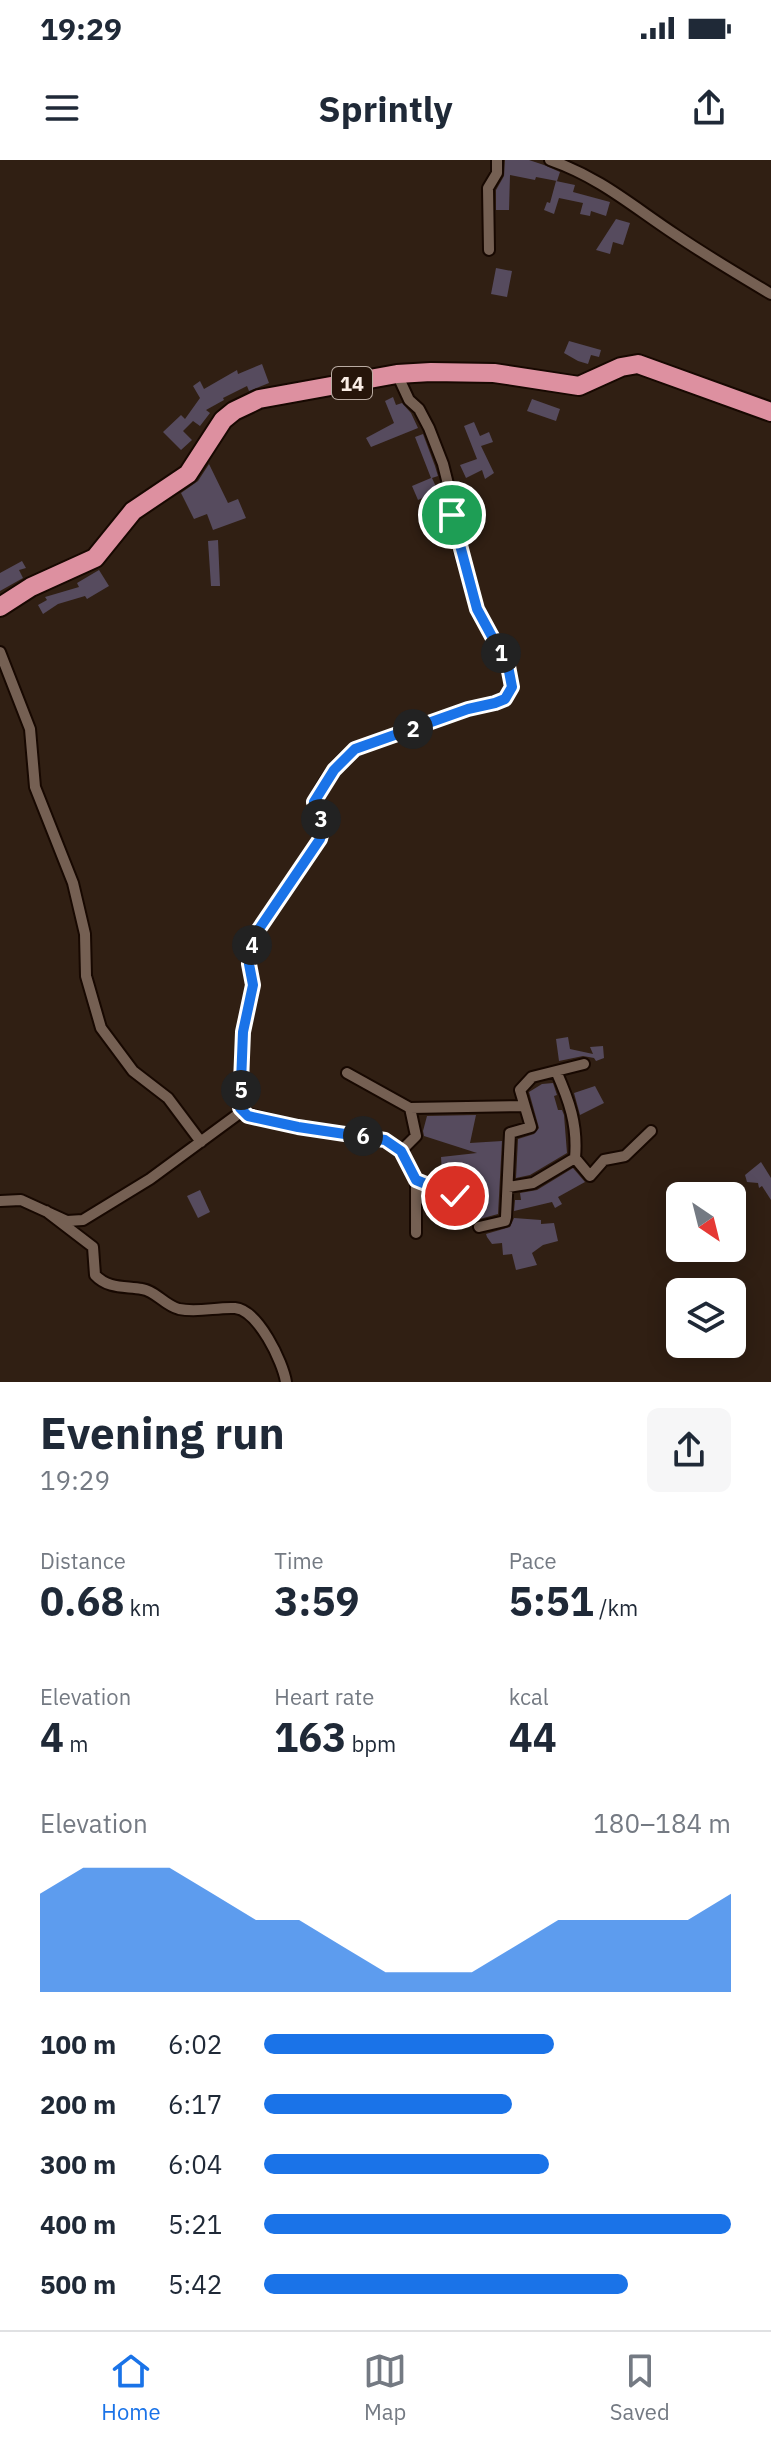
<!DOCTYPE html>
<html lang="en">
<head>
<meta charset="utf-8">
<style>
	body { margin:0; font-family:"IBM Plex Sans",sans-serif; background:#f6f6f7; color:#1f2937; height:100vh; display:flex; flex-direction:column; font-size:30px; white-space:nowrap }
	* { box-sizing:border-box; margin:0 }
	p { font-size:26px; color:#747a83 }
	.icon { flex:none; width:44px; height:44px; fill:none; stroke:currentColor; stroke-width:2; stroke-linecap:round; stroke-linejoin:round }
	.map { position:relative; height:1222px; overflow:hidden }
	.side { display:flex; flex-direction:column; background:#fff; flex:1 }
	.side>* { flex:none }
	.needle { width:52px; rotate:145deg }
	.tools { position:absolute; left:666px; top:1022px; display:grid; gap:16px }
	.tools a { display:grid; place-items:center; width:80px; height:80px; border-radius:12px; background:#fff; box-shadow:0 4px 20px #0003; font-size:40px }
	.pin { position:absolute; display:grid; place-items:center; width:68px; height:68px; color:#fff; margin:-34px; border:4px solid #fff; border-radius:50%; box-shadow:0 2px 8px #0007 }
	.km { position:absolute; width:40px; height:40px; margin:-20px; border-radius:50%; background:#222; color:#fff; font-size:22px; line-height:40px; text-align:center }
	.round { display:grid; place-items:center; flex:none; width:84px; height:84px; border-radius:12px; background:#f6f6f7 }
	.summary { display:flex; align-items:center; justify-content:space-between; height:136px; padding:0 40px }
	h1 { font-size:44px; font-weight:700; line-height:60px }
	.figures { display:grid; grid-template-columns:repeat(3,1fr); gap:12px; height:136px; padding:8px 40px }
	.figures div { display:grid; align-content:center }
	.figures b { font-size:40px; font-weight:700 }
	.figures small { font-size:22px; font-weight:400 }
	.figures p { font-size:22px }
	.chart { height:224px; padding:16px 40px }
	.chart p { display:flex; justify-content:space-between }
	.chart svg { width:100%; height:144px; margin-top:8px; fill:#1a73e8; opacity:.7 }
	ul { padding:0 40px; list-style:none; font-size:26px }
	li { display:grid; grid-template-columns:128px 96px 1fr; align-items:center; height:60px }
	li i { height:20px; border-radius:10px; background:#1a73e8 }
	.status { display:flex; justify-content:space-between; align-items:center; height:56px; padding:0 40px; background:#fff; direction:ltr }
	.status svg { height:22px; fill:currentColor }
	header { display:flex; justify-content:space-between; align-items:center; height:104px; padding:0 40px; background:#fff; font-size:36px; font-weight:700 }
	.menu { display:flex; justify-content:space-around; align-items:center; height:112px; border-top:2px solid #e0e1e3; background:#fff; font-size:22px; color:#747a83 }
	.menu a { display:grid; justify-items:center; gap:4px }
	.menu .current { color:#1a73e8 }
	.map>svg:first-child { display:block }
	.building { fill:#564b5e }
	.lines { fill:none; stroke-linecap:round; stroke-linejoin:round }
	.minor-casing { stroke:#170801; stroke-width:14 }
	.trunk-casing { stroke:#170801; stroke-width:22 }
	.minor { stroke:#756053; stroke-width:10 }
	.trunk { stroke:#dd90a0; stroke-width:18 }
	.route-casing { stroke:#fff; stroke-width:16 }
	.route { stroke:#1a73e8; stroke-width:10 }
	.labels { text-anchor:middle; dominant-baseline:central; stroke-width:8; stroke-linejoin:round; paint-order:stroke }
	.shield { fill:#26150a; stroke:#baaca3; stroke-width:2 }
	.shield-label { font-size:20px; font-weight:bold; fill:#f9ede5 }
</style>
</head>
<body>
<div class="status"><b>19:29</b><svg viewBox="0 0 49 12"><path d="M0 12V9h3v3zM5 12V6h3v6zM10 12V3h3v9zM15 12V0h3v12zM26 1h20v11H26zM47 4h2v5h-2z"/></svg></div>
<header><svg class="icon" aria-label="menu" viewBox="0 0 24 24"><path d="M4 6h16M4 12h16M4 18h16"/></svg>Sprintly<svg class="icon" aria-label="share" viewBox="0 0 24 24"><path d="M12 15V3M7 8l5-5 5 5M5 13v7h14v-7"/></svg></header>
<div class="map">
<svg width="771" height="1222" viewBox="0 0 771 1222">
	<rect width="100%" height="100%" fill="#301f13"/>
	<!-- building -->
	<path class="building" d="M505 0H529L544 5 560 12 557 21 536 17 535 20 510 15 509 50H496V30L504 16Z
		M556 21 575 25 573 32 610 42 606 56 591 51 590 56 580 54 583 43 559 38 554 54 544 50 547 42 550 43Z
		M616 59 630 63 623 85 613 82 610 94 596 90Z
		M496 108 512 111 507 137 491 134Z
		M569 181 601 190 599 197 591 195 588 204 578 201 564 193Z
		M262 204 269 223 249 231 247 226 223 238 224 240 206 250 210 253 200 266 193 261 183 271 192 280 181 290 163 272 181 255 185 259 200 238 193 226 200 221 204 229 237 210 238 214Z
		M393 237 396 245 402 243 411 253 418 268 371 287 366 278 394 263 385 241Z
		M532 239 560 249 556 261 527 251Z
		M474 262 480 276 489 272 493 282 481 286 494 313 485 319 482 310 466 318 460 305 477 299 464 266Z
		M423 274 435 306 438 316 432 318 438 331 418 340 412 326 431 318 415 277Z
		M209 304 228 343 238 339 246 358 213 370 207 354 194 359 181 333 198 321Z
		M218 380 220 426H211L208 381Z
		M22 401 26 408 19 410 23 418 0 431V413Z
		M99 410 109 426 87 439 85 436 58 444 43 454 38 445 47 440 45 437 79 427 77 423Z
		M568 877 570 889 593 894 590 887 603 886 604 898 596 901 594 898 583 896 559 901 556 879Z
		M553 923 557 935 554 936 558 950H562L564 955 567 993 530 1015 516 1018 518 979 534 974 539 968 529 932 542 924Z
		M595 926 604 943 580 955 574 933Z
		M476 955 470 983 502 981 498 1054 476 1060 463 1044 481 1042 484 1031 477 1027 450 1025 442 1013 441 997 477 993 424 976 423 971 427 956Z
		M761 1002 771 1018V1040L762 1026 759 1028 758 1023 747 1022 745 1015Z
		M573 1008 585 1022 558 1037 562 1044 555 1048 552 1042 514 1051 515 1040H521L520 1033 537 1030Z
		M200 1030 210 1052 198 1058 187 1036Z
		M514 1058 541 1060V1064L554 1063 558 1081 543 1085 532 1093 537 1105 516 1110 512 1094 503 1095 502 1083 492 1084 487 1077 486 1074 510 1067Z"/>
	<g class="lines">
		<!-- minor casing -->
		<g class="minor-casing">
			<path id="minor" d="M550 0C601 18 632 46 676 75 707 96 739 115 771 134
				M489 90 488 28 497 13V0
				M0 492 30 569 35 627 73 723 85 774 86 816 101 868 133 911 168 938 201 982
				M556 911C569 940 578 965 575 998L590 1016 604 1000 625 996 651 971
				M347 913 410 948 524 946
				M241 952 243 872 253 825 249 804 251 787 259 769 320 679 324 664 314 645C319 625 338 601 355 589L468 549 495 543 505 539 512 527 508 506 477 449 452 364 453 344 443 304 429 268 419 249 409 240 397 214
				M241 952 298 967 385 980 401 991 416 1017V1073
				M401 991 416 976 410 948
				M416 1020 455 1036 477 1035
				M508 1027 533 1023 575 998
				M0 1041 21 1040 67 1061 83 1060 150 1019 241 952
				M46 1051 93 1087 95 1115C108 1129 125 1126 142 1129 156 1131 164 1145 179 1149 198 1153 216 1147 235 1148 258 1150 283 1202 286 1222
				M479 1067 505 1061 506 1057 510 973 531 967 520 930 532 917 584 904"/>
		</g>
		<!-- trunk casing -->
		<g class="trunk-casing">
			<path id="trunk" d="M0 447 31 427 95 398 133 351 188 314 223 260 234 251 259 239 397 214 431 212 494 213 579 226 621 207 638 204 771 252"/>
		</g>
		<!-- minor -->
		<use href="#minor" class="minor"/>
		<!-- trunk -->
		<use href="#trunk" class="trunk"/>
	</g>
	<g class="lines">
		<!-- route casing -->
		<g class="route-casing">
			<path id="route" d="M452 355 477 449 508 506 512 527 505 539 495 543 468 549 355 589 334 610 314 642 324 664 320 679 259 769 251 787 249 804 253 825 243 872 240 948 248 956 298 967 385 980 401 991 416 1020 455 1036"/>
		</g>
		<!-- route -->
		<use href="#route" class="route"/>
	</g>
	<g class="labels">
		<!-- shield labels -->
		<rect class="shield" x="332" y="207" width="40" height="32" rx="6"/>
		<g class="shield-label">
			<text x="352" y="223">14</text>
		</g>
	</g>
</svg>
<div class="tools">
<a><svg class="needle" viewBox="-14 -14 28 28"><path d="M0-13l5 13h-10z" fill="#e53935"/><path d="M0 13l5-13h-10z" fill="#747a83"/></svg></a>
<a><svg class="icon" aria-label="layers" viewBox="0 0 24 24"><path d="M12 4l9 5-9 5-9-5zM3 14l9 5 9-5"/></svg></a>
</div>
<div class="pin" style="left:452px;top:355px;background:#1e9e55"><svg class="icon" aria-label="arrive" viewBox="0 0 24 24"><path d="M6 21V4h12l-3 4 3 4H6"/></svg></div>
<div class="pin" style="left:455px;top:1036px;background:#d93025"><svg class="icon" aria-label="check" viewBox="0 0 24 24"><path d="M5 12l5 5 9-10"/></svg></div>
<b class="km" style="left:501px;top:493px">1</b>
<b class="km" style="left:413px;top:569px">2</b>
<b class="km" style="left:321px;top:659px">3</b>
<b class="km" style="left:252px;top:785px">4</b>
<b class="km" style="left:241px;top:930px">5</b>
<b class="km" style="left:363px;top:976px">6</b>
</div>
<section class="side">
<div class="summary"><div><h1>Evening run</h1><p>19:29</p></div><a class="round"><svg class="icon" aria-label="share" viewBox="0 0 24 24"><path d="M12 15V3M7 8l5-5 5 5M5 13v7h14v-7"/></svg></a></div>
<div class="figures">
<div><p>Distance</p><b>0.68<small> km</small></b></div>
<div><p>Time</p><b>3:59</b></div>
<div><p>Pace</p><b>5:51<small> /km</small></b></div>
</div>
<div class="figures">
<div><p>Elevation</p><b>4<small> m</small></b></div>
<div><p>Heart rate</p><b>163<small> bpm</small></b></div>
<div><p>kcal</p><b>44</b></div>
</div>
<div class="chart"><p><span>Elevation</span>180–184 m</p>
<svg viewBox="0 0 160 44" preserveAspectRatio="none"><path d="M0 44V14L10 6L20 6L30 6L40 14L50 22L60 22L70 30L80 38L90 38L100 38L110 30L120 22L130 22L140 22L150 22L160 14V44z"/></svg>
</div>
<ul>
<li><b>100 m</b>6:02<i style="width:62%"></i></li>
<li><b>200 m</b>6:17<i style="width:53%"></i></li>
<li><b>300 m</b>6:04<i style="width:61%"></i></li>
<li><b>400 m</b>5:21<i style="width:100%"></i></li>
<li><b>500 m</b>5:42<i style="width:78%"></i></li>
</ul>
</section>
<nav class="menu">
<a class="current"><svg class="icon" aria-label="home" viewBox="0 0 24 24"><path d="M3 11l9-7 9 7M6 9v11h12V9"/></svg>Home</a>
<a><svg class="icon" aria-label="map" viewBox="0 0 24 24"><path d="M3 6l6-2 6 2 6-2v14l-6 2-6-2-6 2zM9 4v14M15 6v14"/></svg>Map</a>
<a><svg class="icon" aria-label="saved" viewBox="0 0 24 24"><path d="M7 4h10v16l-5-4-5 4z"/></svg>Saved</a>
</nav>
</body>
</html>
